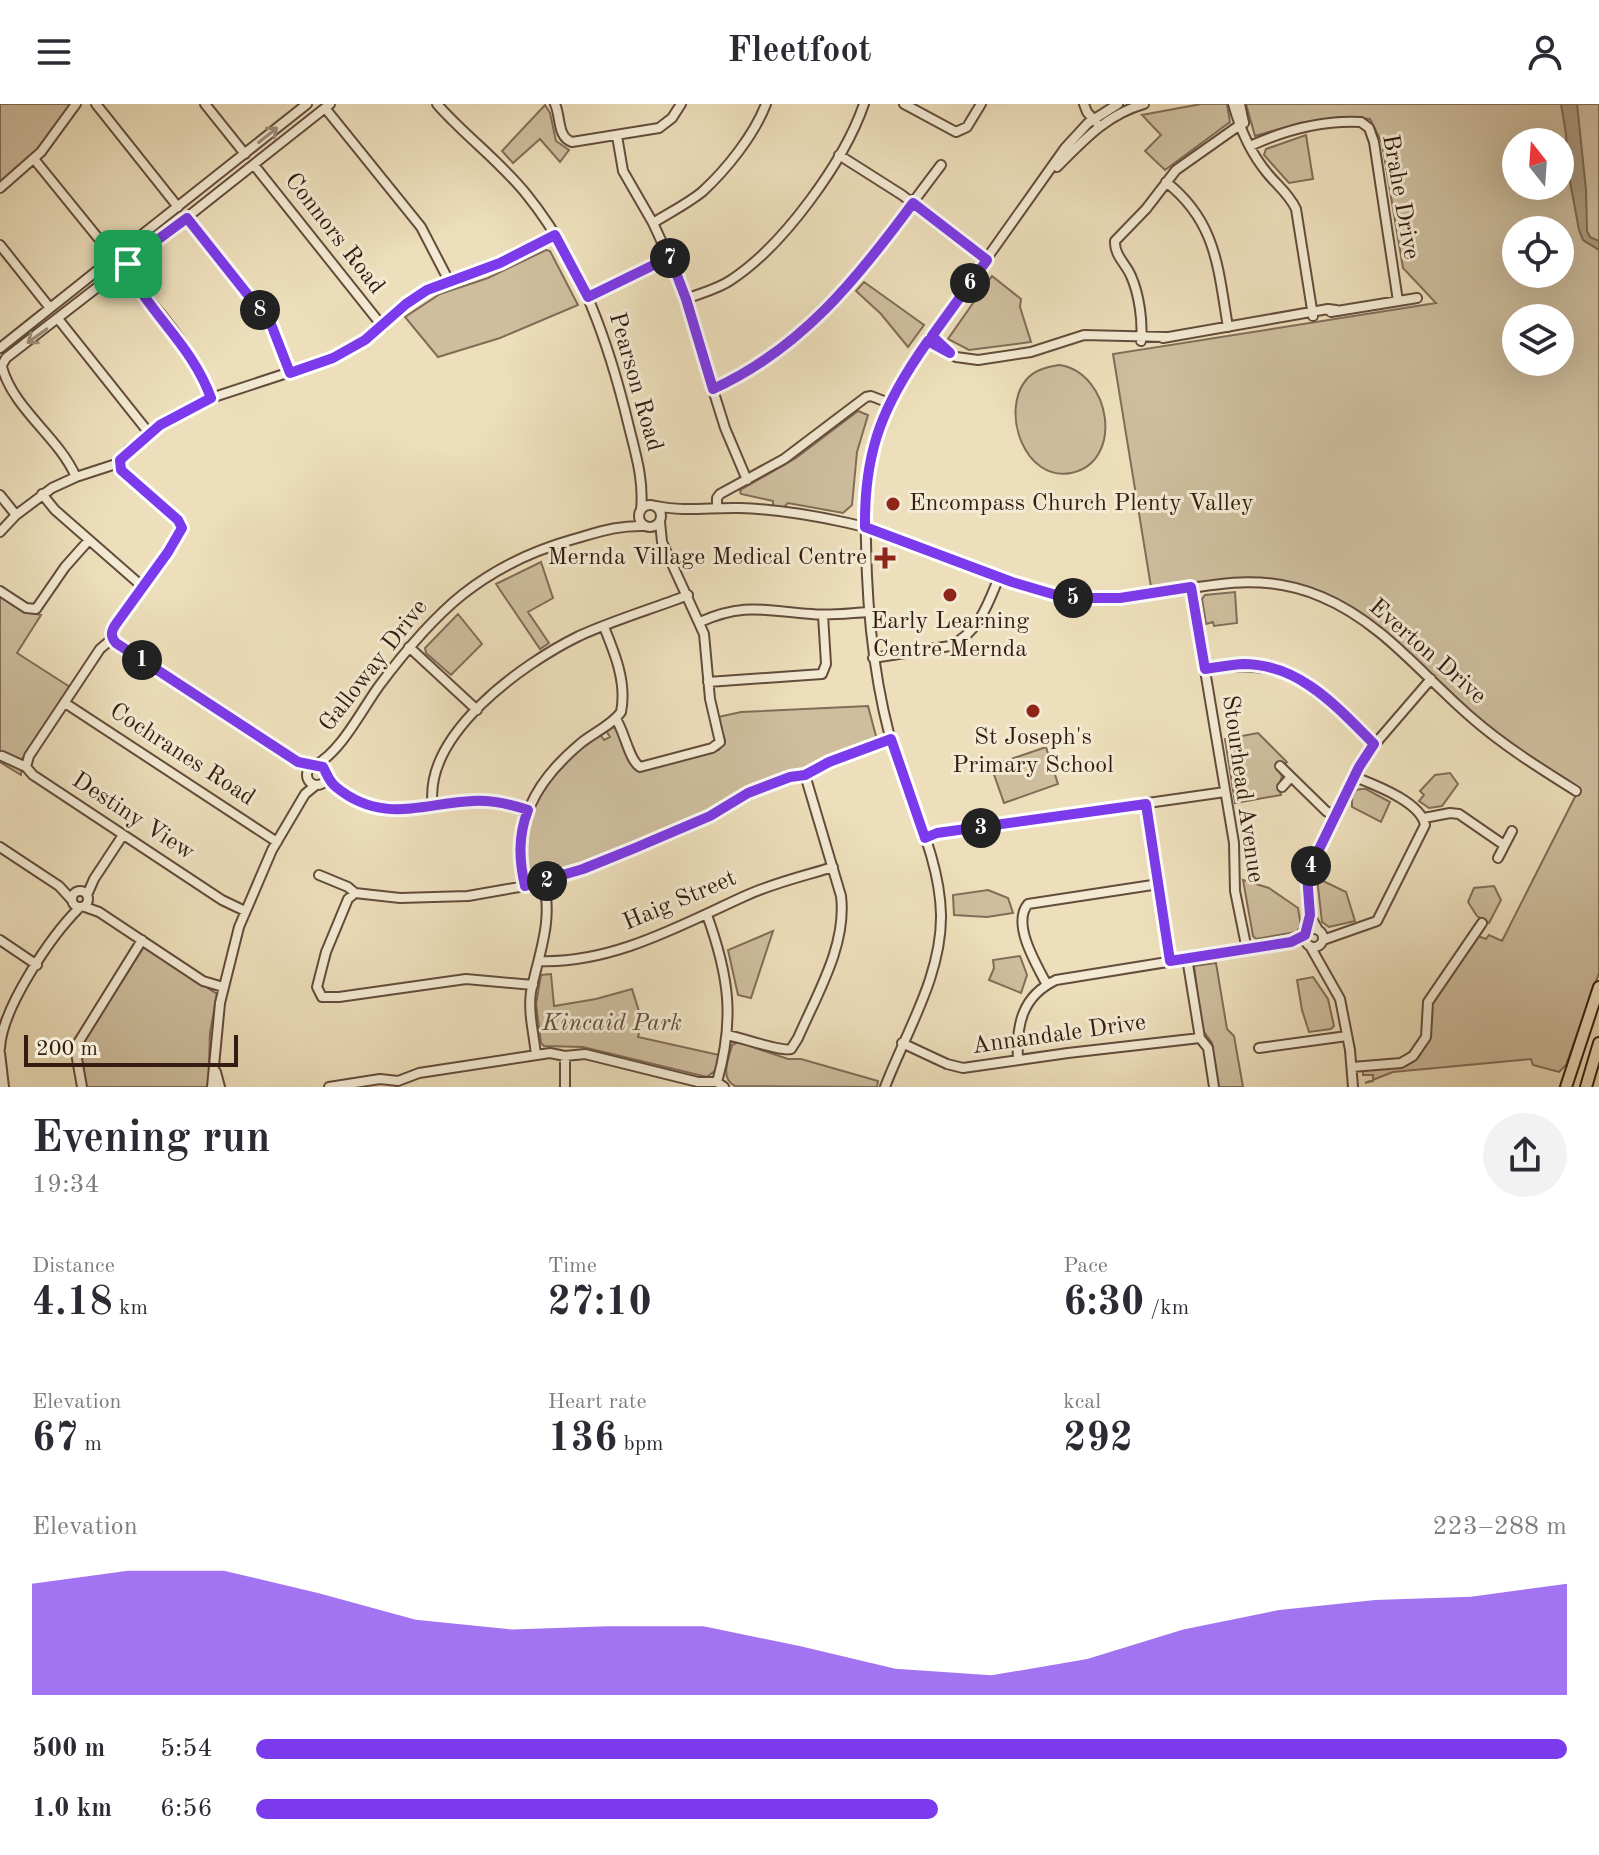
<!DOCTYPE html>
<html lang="en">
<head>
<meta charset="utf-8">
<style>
	body { margin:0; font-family:"Old Standard TT",serif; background:#f2f2f3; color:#2b2b33; height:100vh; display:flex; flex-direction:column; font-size:30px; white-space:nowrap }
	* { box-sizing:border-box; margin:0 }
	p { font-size:26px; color:#7c7c81 }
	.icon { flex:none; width:44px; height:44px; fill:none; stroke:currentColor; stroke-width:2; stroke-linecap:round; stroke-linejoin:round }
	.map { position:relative; height:983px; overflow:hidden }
	.sheet { display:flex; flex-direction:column; background:#fff; flex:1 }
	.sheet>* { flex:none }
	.needle { width:52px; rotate:343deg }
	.buttons { position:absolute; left:1502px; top:24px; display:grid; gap:16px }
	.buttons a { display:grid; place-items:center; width:72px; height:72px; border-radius:50%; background:#fff; box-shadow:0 8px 32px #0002; font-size:40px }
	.scale { position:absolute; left:24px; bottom:20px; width:214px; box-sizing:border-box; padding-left:8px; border:4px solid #351b11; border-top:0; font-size:22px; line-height:28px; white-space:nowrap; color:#351b11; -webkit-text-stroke:6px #f3ead3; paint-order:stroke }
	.pin { position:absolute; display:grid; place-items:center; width:68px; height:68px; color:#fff; margin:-34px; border-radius:16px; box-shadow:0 4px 12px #0006 }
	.km { position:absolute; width:40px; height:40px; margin:-20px; border-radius:50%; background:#222; color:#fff; font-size:22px; line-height:40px; text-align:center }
	.round { display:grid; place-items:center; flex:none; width:84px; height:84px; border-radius:42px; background:#f2f2f3 }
	.head { display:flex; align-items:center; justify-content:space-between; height:136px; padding:0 32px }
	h1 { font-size:44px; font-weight:700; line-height:60px }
	.figures { display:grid; grid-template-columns:repeat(3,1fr); gap:12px; height:136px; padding:8px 32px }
	.figures div { display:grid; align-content:center }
	.figures b { font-size:40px; font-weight:700 }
	.figures small { font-size:22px; font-weight:400 }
	.figures p { font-size:22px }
	.chart { height:224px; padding:16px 32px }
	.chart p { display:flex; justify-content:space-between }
	.chart svg { width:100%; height:144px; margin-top:8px; fill:#7c3aed; opacity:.7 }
	ul { padding:0 32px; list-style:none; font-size:26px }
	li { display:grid; grid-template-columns:128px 96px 1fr; align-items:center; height:60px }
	li i { height:20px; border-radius:10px; background:#7c3aed }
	header { display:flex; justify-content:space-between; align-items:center; height:104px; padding:0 32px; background:#fff; font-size:36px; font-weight:700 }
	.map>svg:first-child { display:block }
	.green { fill:#cebe9e; stroke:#826c58; stroke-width:2; fill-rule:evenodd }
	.water { fill:#ae9c81; stroke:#7e6854; stroke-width:2 }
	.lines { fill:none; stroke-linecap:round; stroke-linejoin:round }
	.minor-casing { stroke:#634c3c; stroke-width:12 }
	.major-casing { stroke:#351b11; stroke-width:14 }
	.minor { stroke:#f3ead3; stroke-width:8 }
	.major { stroke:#eddfbb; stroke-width:10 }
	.oneway { stroke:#9e8d7c }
	.route-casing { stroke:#fff; stroke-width:16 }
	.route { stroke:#7c3aed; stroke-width:10 }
	.poi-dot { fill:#8f2418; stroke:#f3ead3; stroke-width:3 }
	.labels { text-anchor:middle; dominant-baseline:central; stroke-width:6; stroke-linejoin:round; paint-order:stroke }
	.street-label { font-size:24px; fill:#351b11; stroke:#f3ead3 }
	.poi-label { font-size:24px; fill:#351b11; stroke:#f3ead3 }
	.park-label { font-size:24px; font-style:italic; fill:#634c3b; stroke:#f3ead3 }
</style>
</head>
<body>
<header><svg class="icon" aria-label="menu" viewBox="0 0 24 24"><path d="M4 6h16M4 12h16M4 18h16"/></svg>Fleetfoot<svg class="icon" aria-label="person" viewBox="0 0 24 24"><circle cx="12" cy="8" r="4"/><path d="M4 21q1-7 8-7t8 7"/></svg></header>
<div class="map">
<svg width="1599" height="983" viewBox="0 0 1599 983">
	<rect width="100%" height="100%" fill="#eddfbb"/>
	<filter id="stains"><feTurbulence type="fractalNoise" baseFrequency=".0025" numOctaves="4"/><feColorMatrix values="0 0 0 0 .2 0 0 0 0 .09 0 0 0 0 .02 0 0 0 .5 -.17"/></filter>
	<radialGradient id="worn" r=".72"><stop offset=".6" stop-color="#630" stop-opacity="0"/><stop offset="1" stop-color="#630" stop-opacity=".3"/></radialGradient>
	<!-- green -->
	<path class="green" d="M0 0H71L34 49 0 79Z
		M1201 0H1227L1230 18 1165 66 1145 47 1161 31 1142 11Z
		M1246 0H1599V869L1566 961 1559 968 1533 961 1531 955 1393 968 1365 979 1373 977V971H1363V966L1405 962 1419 952 1431 930V900L1478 832 1486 835 1489 831 1502 837 1579 685C1541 660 1504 637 1470 607 1436 578 1407 543 1371 517 1300 464 1250 471 1168 483 1161 484 1158 482 1151 483L1113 250 1436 199 1403 164 1382 39 1370 15 1340 13 1300 19 1255 32ZM1516 38H1560V82H1516ZM1516 126H1560V170H1516ZM1516 214H1560V258H1516Z
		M545 1 550 9 556 37 569 46 560 58 540 35 513 59 502 47Z
		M1306 31 1313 75 1289 79 1264 51 1266 45Z
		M546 146 550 147 578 201 500 234 438 253 405 213 440 190 488 174Z
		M992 172 1021 195 1020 203 1031 238 969 246 948 235Z
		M864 178 924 221 908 243 881 210 856 187Z
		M1059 261C1111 268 1125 358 1071 369 1025 378 1000 308 1026 276 1034 266 1047 263 1059 261Z
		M858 307 868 311 857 348 852 401 843 409 788 399 784 403 773 402V397L741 390 740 387 742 385 796 354Z
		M541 458 553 494 528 508 549 539 540 545 496 480Z
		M1235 488 1237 519 1214 522 1213 518 1206 520 1202 495 1205 491Z
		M0 490 26 508 41 511 17 549 70 583 22 655 21 671 0 658Z
		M458 510 482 540 451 571 426 549 425 544Z
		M868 602 877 636 815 659 803 666 749 684 700 713 562 768 537 775V768L531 767 526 771C510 710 557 664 599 629L604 636 610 633 605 625 610 622C631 628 622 657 639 667L719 646 725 637 718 613 741 608Z
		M1258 629 1287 658 1277 665 1282 672 1279 682 1281 691 1235 699 1225 635Z
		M1046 643 1058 680 1004 699 991 662Z
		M1450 669 1458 680 1442 702 1429 704 1419 697 1424 691 1420 687 1435 671Z
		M1361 685H1366L1390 698 1381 718 1352 703V694L1356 686Z
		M1317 774 1346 788 1355 817 1329 823 1322 818Z
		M1243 776 1269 784 1298 804 1301 822 1296 828 1256 835 1253 832Z
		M1494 782 1501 796 1489 819 1477 812 1468 798 1474 784Z
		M988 786 1008 794 1013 809 987 813 954 811 953 791Z
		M773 827 751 894 738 891 728 846Z
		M143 844H146L217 890 210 929 209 961 211 965 207 983H85L80 942Z
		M1020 852 1027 871 1021 889 989 876 994 864 993 856Z
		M1216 859 1227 925 1234 932 1243 983H1218L1212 939 1202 925 1194 862Z
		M551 870 554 902 596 895 632 885 642 917 638 933 719 951 716 966 707 973 583 943 544 942 541 939 536 900 541 871Z
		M1313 873 1328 895 1334 922 1331 925 1309 928 1302 906 1297 876Z
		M738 938 788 955H801L878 977 877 983 735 982C719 974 729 955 732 941Z"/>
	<!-- water -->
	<path class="water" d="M1561 0H1577L1586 86 1587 127 1590 133 1599 137V146L1583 136 1579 126 1568 67 1566 30Z"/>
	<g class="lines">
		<!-- minor casing -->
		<g class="minor-casing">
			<path id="minor" d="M96 0 178 103
				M205 0 245 50
				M437 0C465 32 500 57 527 91 581 158 609 239 629 323 636 351 644 377 641 406
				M555 0C561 13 557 33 572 38L659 24 672 14 681 0
				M904 0 956 28 967 23 981 0
				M1084 0 1087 8 1096 18
				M1233 0C1240 25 1251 50 1268 70 1278 82 1289 90 1296 105L1313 212
				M1240 0 1244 19
				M325 4 421 123 449 177
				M617 32 623 67 653 119 677 171 725 324 747 376
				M1250 42C1285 26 1322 16 1361 18L1369 24 1374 38 1398 197
				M839 51 902 91 987 156
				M34 55 103 140 115 150
				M254 61 383 223
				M1057 63C1084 36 1106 11 1144 0
				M1166 78C1217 118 1218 165 1228 223
				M0 84 41 48 76 0
				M187 114 271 220 290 269
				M653 119C669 109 687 100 702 88 727 65 754 31 766 0
				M0 141 50 204
				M119 149 307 0
				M128 160 330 0
				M121 168C156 198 195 251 211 294
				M588 193 670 153
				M686 195C701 189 718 185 731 176 783 142 844 58 864 0
				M1331 208 1417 194
				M59 216 149 329
				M1163 234 1328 205 1336 206
				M928 237 956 253 978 256 1031 248 1084 231 1166 233
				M1141 237C1143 217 1139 190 1131 172 1126 160 1114 151 1115 137L1146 105 1176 66 1244 18
				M0 244 108 158
				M2 261 6 254 117 168
				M2 263C14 306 58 332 76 373
				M713 285C819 237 873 150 941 61
				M42 390 55 406 143 483
				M0 391 16 411
				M639 412a11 11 0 1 1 22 0a11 11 0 1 1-22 0Z
				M656 402C684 408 712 403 740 404 777 405 812 411 848 419 926 436 997 485 1078 494 1164 503 1234 455 1322 493 1382 518 1424 573 1472 614 1504 642 1541 665 1576 687
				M717 404V394L720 390 784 355 866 293 871 292 889 299
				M0 428 16 411 52 384 76 373 119 359 128 346 176 311 211 294 333 254 365 236 406 200 427 186 500 159 555 131
				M1191 483 1234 739 1235 787 1247 846
				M0 487 26 504 36 505 65 463 89 436
				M700 518C744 498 766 507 811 510 830 512 850 509 868 508
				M113 534 116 539 298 658 312 663
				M409 543 477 606
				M873 554 950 542C979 528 988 500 999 473
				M1205 565C1295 554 1313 580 1374 640
				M708 578 822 570 826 560 823 511
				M65 599 277 738
				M616 615C625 629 629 656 640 663L712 644 720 638 710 595 704 530 662 438 660 418
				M2 652 26 663 33 671 222 796 245 807
				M307 671a10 10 0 1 1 20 0a10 10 0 1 1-20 0Z
				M314 662C341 648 361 607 379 582 435 507 482 461 574 435 599 428 618 421 645 422
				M1280 662 1326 707 1336 713
				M26 663 29 652 100 545 113 534 112 528 116 520 181 427C180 401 126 384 119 359
				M327 671C335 684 347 691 361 697 405 715 436 697 479 696 496 696 511 700 528 706
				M1282 683 1291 673
				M1146 700 1170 857
				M433 703C422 631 522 560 579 532 614 516 652 505 688 491
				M1424 714 1450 709 1459 710 1504 741
				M925 734 937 729 1225 688
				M0 743 59 782 71 795
				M1498 754 1512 727
				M319 771 348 783 355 789 400 794 468 792 525 782 583 765 635 744 710 712 748 689 790 673 805 671 829 658 891 635
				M525 782C511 721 534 678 581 639 593 629 612 621 621 608 627 579 615 550 604 523
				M72 795a8 8 0 1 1 16 0a8 8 0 1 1-16 0Z
				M355 789 348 795 326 848 317 883 322 893H339L466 875 533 881
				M87 791 94 775 123 731
				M85 803 99 808 203 877 223 883
				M707 811C729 872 735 915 717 978
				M1305 834a9 9 0 1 1 18 0a9 9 0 1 1-18 0Z
				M1318 826 1310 811 1307 770 1369 647 1431 575
				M0 836 37 861
				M1323 836 1377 817 1425 721C1421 698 1375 681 1355 673
				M1310 842 1340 895 1350 946 1353 983
				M1187 854 1200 934 1208 944 1214 983
				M539 857C612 860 681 821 745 792 773 779 804 772 833 763
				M1047 881C1037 861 1011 820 1028 800L1159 780
				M727 931C743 934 781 948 791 945L798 934C817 890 847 841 841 792L805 671
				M902 939 947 960 963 964 1068 949 1200 934
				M0 944C2 904 51 832 79 804
				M1259 944 1347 932
				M0 949 4 983
				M536 951C534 930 528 909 531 888 538 852 554 816 543 778
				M565 952V983
				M1018 956C1016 921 1022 892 1056 876L1291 838 1305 831
				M1352 963 1401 959 1413 952 1426 933 1428 898 1482 819
				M216 968 220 983
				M82 983 76 949 78 939 142 836
				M212 983 220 899 239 823 272 746 305 690 316 681
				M329 983 380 975 398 977 419 969 550 949 565 952 585 950 698 978H717L724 983
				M885 983C906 928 942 871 941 811 940 756 913 705 896 654 874 583 867 511 866 438 865 407 865 377 872 347 879 317 892 290 909 264L1065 44 1088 19 1118 0"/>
		</g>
		<!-- major casing -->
		<g class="major-casing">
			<path id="major" d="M1566 983 1599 883
				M1586 983 1599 939"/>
		</g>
		<!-- minor -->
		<use href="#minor" class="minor"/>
		<!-- major -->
		<use href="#major" class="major"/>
	</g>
	<!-- one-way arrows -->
	<defs><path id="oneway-shaft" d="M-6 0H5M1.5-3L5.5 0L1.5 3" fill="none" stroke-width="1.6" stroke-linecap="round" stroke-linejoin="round" transform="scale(2)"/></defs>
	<g class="oneway">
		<use href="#oneway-shaft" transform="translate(268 31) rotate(-39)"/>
		<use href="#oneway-shaft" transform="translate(37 232) rotate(144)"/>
	</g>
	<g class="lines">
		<!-- route casing -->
		<g class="route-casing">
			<path id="route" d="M913 99 987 156 932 232 950 249 928 237C884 299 864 345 865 423L1012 478 1056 491 1079 494H1120L1191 483 1205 565C1218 563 1230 561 1243 560 1300 560 1337 603 1374 640L1359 663 1307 770 1310 811 1305 831 1291 838 1170 857 1146 700 937 729 925 734 891 635 829 658 805 671 790 673 748 689 710 712 635 744 583 765 525 782C519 756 518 732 528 706 510 700 493 696 473 697 424 699 382 721 336 683 329 678 327 670 323 663L298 658 116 539C110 532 111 527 116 520L168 448 182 424 178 416 121 366 120 356 160 321 211 294C192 241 150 211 127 163L137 151 187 114 271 220 290 269 333 254 365 236 406 200 427 186 500 159 555 131 588 193 670 153 686 195 713 285C801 245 857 175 913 99Z"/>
		</g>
		<!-- route -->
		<use href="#route" class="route"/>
	</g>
	<!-- markers -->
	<g class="poi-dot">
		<circle cx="893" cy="400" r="8"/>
		<path d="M881 442h8v8h8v8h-8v8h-8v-8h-8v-8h8z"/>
		<circle cx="950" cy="491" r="8"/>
		<circle cx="1033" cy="607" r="8"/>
	</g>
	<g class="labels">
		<!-- street labels -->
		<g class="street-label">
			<text transform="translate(1400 93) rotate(80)">Brahe Drive</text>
			<text transform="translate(334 130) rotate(52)">Connors Road</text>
			<text transform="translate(635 278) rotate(74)">Pearson Road</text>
			<text transform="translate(1427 548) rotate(41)">Everton Drive</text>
			<text transform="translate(374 562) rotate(-52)">Galloway Drive</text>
			<text transform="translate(182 651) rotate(33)">Cochranes Road</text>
			<text transform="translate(1242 685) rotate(82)">Stourhead Avenue</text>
			<text transform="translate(133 713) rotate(33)">Destiny View</text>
			<text transform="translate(680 797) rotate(-23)">Haig Street</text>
			<text transform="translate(1059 931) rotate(-8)">Annandale Drive</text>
		</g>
		<!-- poi labels -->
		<g class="poi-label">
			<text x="909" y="400" text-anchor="start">Encompass Church Plenty Valley</text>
			<text x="867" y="454" text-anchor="end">Mernda Village Medical Centre</text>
			<text x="950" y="518">Early Learning<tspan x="950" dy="28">Centre Mernda</tspan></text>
			<text x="1033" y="634">St Joseph's<tspan x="1033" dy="28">Primary School</tspan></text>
		</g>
		<!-- park labels -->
		<g class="park-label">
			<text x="612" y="920">Kincaid Park</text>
		</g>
	</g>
	<rect width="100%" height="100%" filter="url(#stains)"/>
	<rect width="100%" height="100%" fill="url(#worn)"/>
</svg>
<div class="buttons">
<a><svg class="needle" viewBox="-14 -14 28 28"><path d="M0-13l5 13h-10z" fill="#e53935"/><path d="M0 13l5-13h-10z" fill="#7c7c81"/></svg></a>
<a><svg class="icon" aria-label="locate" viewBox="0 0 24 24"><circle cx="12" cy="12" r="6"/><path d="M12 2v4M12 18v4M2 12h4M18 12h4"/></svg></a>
<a><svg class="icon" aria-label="layers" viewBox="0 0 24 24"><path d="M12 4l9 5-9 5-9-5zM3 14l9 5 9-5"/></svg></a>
</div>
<div class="scale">200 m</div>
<div class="pin" style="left:128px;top:160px;background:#1e9e55"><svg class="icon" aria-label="arrive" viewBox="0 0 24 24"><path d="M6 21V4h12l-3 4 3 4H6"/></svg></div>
<b class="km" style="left:142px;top:556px">1</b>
<b class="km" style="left:547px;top:777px">2</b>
<b class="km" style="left:981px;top:724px">3</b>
<b class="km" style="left:1311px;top:762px">4</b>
<b class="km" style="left:1073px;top:494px">5</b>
<b class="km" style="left:970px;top:179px">6</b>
<b class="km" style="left:670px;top:154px">7</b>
<b class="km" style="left:260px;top:206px">8</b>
</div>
<section class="sheet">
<div class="head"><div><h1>Evening run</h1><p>19:34</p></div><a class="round"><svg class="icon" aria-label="share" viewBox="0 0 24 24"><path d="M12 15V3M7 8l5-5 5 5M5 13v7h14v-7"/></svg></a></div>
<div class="figures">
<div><p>Distance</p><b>4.18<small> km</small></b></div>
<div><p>Time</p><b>27:10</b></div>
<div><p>Pace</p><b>6:30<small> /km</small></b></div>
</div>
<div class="figures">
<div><p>Elevation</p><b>67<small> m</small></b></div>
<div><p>Heart rate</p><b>136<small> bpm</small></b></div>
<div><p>kcal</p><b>292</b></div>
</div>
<div class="chart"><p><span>Elevation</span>223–288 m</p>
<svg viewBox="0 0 160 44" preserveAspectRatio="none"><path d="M0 44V10L10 6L20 6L30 13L40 21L50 24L60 23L70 23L80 29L90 36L100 38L110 33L120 24L130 18L140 15L150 14L160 10V44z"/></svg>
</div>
<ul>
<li><b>500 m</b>5:54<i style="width:100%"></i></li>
<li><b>1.0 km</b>6:56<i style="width:52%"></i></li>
</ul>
</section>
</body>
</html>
